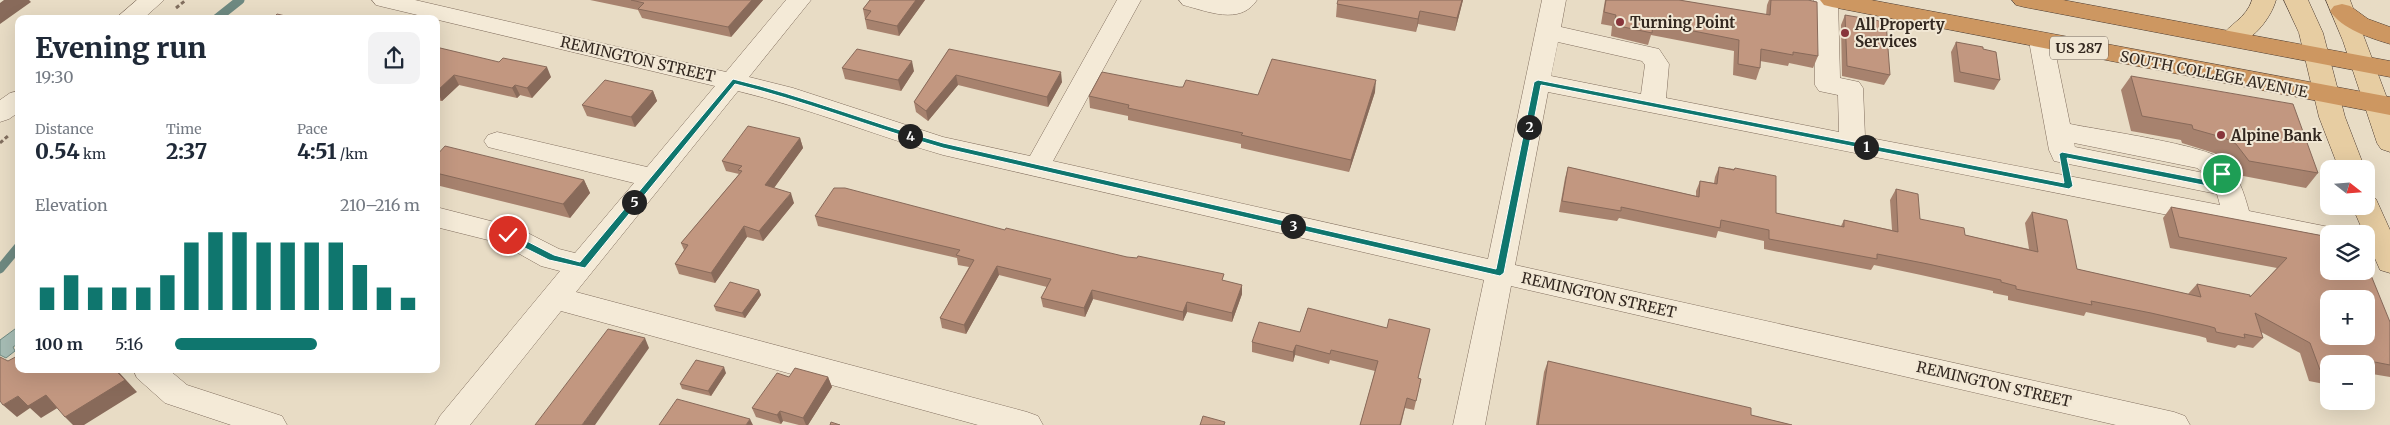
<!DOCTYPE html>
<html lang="en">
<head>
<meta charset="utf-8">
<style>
	body { margin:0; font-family:Merriweather,serif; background:#f2f2f3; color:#1f2937; height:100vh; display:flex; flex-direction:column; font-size:19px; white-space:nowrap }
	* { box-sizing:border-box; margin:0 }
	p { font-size:16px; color:#747a83 }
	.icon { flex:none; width:28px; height:28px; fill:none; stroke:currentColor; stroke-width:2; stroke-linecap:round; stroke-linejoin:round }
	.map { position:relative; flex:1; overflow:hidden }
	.panel { position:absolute; left:15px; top:15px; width:425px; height:358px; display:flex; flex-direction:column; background:#fff; border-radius:10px; box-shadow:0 5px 20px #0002 }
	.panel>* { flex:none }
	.needle { width:32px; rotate:107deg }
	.fabs { position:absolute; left:2320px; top:160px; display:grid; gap:10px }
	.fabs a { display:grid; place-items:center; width:55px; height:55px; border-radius:10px; background:#fff; box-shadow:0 5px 20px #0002; font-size:25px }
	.pin { position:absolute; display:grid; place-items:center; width:42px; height:42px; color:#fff; margin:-21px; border:2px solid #fff; border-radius:50%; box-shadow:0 1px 5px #0007 }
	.km { position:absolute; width:25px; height:25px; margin:-12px; border-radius:50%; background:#222; color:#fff; font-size:14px; line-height:25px; text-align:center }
	.round { display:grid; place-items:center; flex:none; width:52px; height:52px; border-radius:10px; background:#f2f2f3 }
	.summary { display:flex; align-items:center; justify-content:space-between; height:85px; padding:0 20px }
	h1 { font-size:28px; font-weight:800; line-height:38px }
	.stats { display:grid; grid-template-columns:repeat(3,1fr); gap:8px; height:85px; padding:5px 20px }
	.stats div { display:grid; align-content:center }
	.stats b { font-size:21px; font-weight:800 }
	.stats small { font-size:14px; font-weight:400 }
	.stats p { font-size:14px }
	.chart { height:140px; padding:10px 20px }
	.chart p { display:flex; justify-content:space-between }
	.chart svg { width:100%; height:90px; margin-top:5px; stroke:#0f766e; stroke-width:6 }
	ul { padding:0 20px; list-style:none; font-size:16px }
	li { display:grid; grid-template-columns:80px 60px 1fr; align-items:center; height:38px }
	li i { height:12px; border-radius:6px; background:#0f766e }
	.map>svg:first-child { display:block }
	.water { fill:#a6bcb4; stroke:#6e8981 }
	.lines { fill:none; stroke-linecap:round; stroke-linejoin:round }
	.stream { stroke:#6e8981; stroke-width:9 }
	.minor-casing { stroke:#816e5e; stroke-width:1 }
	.major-casing { stroke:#4f3d31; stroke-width:1 }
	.highway-casing { stroke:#4f3d31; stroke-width:1 }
	.path { stroke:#816e5e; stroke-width:3; stroke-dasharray:4 2.5; stroke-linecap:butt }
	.minor { fill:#f4ead7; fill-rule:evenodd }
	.major { fill:#e7cda2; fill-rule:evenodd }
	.highway { fill:#cd9761; fill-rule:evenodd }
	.wall { fill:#a7826e }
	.shaded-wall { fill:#886a5a }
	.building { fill:#c29780; stroke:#886a5a; fill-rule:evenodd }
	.route { fill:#0f766e; stroke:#fff }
	.poi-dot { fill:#88353b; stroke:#f1e7d4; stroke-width:2 }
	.labels { text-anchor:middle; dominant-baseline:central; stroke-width:4; stroke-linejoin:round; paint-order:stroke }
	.shield { fill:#f1e7d4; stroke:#6c6156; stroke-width:1 }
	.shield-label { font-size:14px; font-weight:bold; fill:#332820 }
	.poi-label { font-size:15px; font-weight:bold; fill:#332820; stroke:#f1e7d4; text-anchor:start }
	.street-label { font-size:15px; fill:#332820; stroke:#f1e7d4 }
</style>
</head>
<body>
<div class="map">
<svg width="2390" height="425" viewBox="0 0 2390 425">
	<rect width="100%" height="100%" fill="#e8dcc5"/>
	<!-- water -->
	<path class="water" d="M19 326V343L13 347 15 351 6 358 0 355V340Z"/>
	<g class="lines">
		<!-- stream -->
		<path class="stream" d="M216 19 240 0
			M0 269 19 246"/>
		<!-- minor casing -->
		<g class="minor-casing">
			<path id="minor" d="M137 0H164L143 19H115Z
				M372 0H415L726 72 786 0H811L749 77 793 88 943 137 1030 156 1117 0H1141L1053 161 1488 259 1542 0H1566L1561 27 1659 49 1669 64 1666 98 1839 132 1838 95 1819 91 1815 85 1814 0H1838L1840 78 1859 82 1863 88 1865 137 2220 205 2217 194 2054 161 2049 150 2029 41 2032 35 2041 33 2050 35 2053 41 2070 124C2099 130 2207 145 2223 160 2238 173 2244 193 2249 211L2329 227 2339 230 2341 234H2329V247L1548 92 1515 265 2174 412 2185 416 2190 425H2116L1511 286 1485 425H1453L1484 280 943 155C874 135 808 108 738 91L576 292 1027 412 1038 416 1043 425H978L561 311 470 425H435L440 416 560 271 541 266 500 243 436 227V207L518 228 559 249 575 253 634 183 488 147 484 141 488 135 497 132 647 167 715 86 384 7 376 5ZM1558 42 1642 61 1645 65 1641 94 1551 76ZM2074 143 2197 168 2204 173 2075 147Z
				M1179 0H1257C1240 26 1207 11 1183 5Z
				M19 91V112L9 119 0 122V100L10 93Z
				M133 369H168L187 385 282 416 287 425H231L165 403 137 378Z"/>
		</g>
		<!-- major casing -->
		<g class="major-casing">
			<path id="major" d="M2252 0H2276C2270 21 2246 51 2222 44L2219 39C2229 24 2246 19 2252 0Z
				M2284 0H2308L2323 33 2345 117 2365 169H2339L2319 117 2299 33Z
				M2326 0H2350L2390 106V152L2381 149 2377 143 2343 41Z
				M2366 196 2376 199 2390 230V273L2380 270 2352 206H2366Z"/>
		</g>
		<!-- highway casing -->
		<g class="highway-casing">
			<path id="highway" d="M1820 0H1871L2390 97V115L1832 7 1824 5Z
				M2012 0H2063L2390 61V77L2024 7 2016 5Z
				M2342 4 2350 6 2368 19 2390 27V44C2370 38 2342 29 2330 11L2334 6Z"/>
		</g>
		<!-- path -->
		<path class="path" d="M176 8 186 0
			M0 143 9 135"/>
		<!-- minor -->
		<use href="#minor" class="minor"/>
		<!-- major -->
		<use href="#major" class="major"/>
		<!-- highway -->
		<use href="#highway" class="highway"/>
	</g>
	<!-- wall -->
	<path class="wall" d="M590 0H763L731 37 642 18 638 10Z
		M870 0H925L899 36 867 29 863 9Z
		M1463 0 1455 31 1418 24 1416 32 1336 17 1337 4Z
		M1605 0H1679L1766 15 1767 5 1769 0H1808L1818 56 1813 68 1789 63 1788 66 1760 61V68L1756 80 1733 75 1734 51 1651 35 1648 45 1611 36 1612 26 1601 24Z
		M1845 15 1890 75 1884 85 1842 76 1841 25Z
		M1956 42 1983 49 2000 80 1994 90 1954 82 1951 52Z
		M436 47 551 77 532 98 520 95 517 98 459 85 442 101 436 100Z
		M949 49 1062 82 1048 107 958 85 928 121 916 112 914 102Z
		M842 68 914 71 901 91 845 79Z
		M2131 76 2318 173 2306 188 2238 175 2224 158 2214 153 2182 143 2181 140 2131 131 2121 90Z
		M1179 87 1258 95 1375 92 1349 172 1241 148V144L1128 120V116L1090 108 1089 96Z
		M653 91 657 101 635 127 587 116 582 105Z
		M800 138 803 148 774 188 794 203 763 241 747 237 715 283 679 274 675 264 684 250 681 243 739 174 726 171 722 161Z
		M436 156 584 180 590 193 570 218 436 185Z
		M1568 167 1696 196V191L1700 181 1714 183 1715 177 1719 167 1734 169 1735 168 1776 213 1841 226 1844 220 1892 230 1890 200 1896 189 1920 219 1965 235 2029 249 2025 223 2032 212 2077 269 2188 294 2197 284 2250 297 2277 268 2170 248 2163 218 2171 207 2329 237 2390 322V377L2366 373V364H2329V385L2309 381 2300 353 2261 332 2263 338 2253 348 2238 345 2235 348 2207 342 2206 338 2199 336 2142 324 2086 312 2084 316 2008 300V296L1993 293V291L1921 275 1874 265 1871 270 1764 249V241L1718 231 1716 238 1619 218 1617 221 1559 212 1565 178Z
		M815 216 1005 230 1242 285V294L1232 322 1187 312 1183 321 1093 299 1085 317 1043 307 1041 298 1047 287 999 275 966 334 942 328 940 318 969 267 958 265 957 258 818 226Z
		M759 290 761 295 745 318 716 311 714 306Z
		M1308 308 1418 378 1421 379 1414 410 1405 408 1401 425H1360L1375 371 1330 360 1329 364 1295 355 1293 362 1252 352V342L1300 332Z
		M1548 361 1751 415 1792 425H1536L1544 372Z
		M726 373 711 396 682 389 680 384Z
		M789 377H828L832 387 808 425H799L783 421 781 424 756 417 752 408Z"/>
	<!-- shaded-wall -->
	<path class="shaded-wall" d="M4 0H29L31 2 0 24V3Z
		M752 0H763L731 37 728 27Z
		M916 0H925L899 36 897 26Z
		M1462 0H1463L1455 31 1457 18Z
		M1420 11 1418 24 1416 32 1418 19Z
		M912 61 914 71 901 91 898 80Z
		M547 67 551 77 532 98 527 88Z
		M1061 72 1062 82 1048 107 1047 97Z
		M454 75 459 85 442 101 437 91Z
		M956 75 958 85 928 121 926 111Z
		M1376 80 1375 92 1349 172 1351 160Z
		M515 85 520 95 517 98 512 88Z
		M653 91 657 101 635 127 631 117Z
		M800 138 803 148 768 196 765 185Z
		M584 180 590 193 570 218 563 204Z
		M791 193 794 203 763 241 759 231Z
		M744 226 747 237 715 283 711 273Z
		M997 266 999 275 966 334 964 325Z
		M1242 285V294L1232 322V313Z
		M759 290 761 295 745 318 742 313Z
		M1092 290 1093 299 1085 317 1084 308Z
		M1187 302V312L1183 321V312Z
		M645 338 649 348 595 425H582Z
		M1296 345 1295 355 1293 362V352Z
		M724 367 726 373 711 396 708 391Z
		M114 369H116L137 392 84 425H73L65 417Z
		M828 377 832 387 808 425H806L803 418Z
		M46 395 59 407 41 418 30 408 17 417 3 405 18 396Z
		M780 411 783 421 781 424 777 415Z
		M750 419 753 425H746Z"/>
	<!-- building -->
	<path class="building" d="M631 0H752L728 27 638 9 644 3Z
		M870 0H916L897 26 865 19 871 11 863 9Z
		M1338 0H1462L1457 18 1420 11 1418 19 1337 4Z
		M1606 0H1679L1770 15 1771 0H1808L1817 2 1818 56 1793 52V55L1761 49 1760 68 1738 64 1739 40 1653 23 1652 33 1614 25 1616 15 1604 12Z
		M277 14 298 19H272Z
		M1845 15 1886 22 1890 75 1847 66Z
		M1956 42 1983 47V49L1996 52 2000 80 1960 72Z
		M436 47 499 62 503 58 547 67 527 88 515 85 512 88 454 75 437 91Z
		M857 49 912 61 898 80 842 68Z
		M949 49 1061 72 1047 97 956 75 926 111 914 102Z
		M1272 59 1376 80 1351 160 1241 135 1243 133 1128 108 1129 105 1089 96 1102 72 1179 87H1183L1186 80 1258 95Z
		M2131 76 2293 104 2318 173 2249 161 2236 144 2225 138 2193 129 2192 125 2142 116Z
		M605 80 653 91 631 117 582 105Z
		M748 126 800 138 765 185 791 193 759 231 744 226 711 273 675 264 688 245 681 243 742 171 738 170 742 166 722 161Z
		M445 146 584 180 563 204 436 173V156Z
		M1568 167 1699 197 1700 181 1717 184 1719 167 1734 170 1735 168 1776 176V213L1844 227V220L1898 232 1896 189 1918 194 1920 219 1964 228 1965 235 2038 252 2032 212 2067 220 2077 269 2201 297 2197 284 2250 295V297L2287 258 2179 237 2171 207 2329 237V271H2366V263L2390 322V365L2349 357 2351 364H2329V372L2320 370 2310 343 2255 313 2263 338 2244 334 2245 338 2216 332 2215 328 2208 326 2151 313 2091 301 2092 305 2016 289V286L2001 282V280L1928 264 1877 254V259L1769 239V230L1721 220 1720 228 1621 207V211L1562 201ZM2329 299H2366V336H2329Z
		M834 188H845L1005 230 1006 228 1127 257 1137 258 1138 256 1224 274 1222 280 1242 285 1232 313 1187 302 1183 312 1092 290 1084 308 1041 298 1051 279 997 266 964 325 940 318 974 260 956 255 960 250 815 216Z
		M730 282 759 290 742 313 714 306Z
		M1308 308 1387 328 1389 319 1430 329 1418 378 1421 379 1416 401 1407 398 1400 425H1360L1378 361 1331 350 1330 354 1296 345 1293 352 1252 342 1259 322 1300 332Z
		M608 329 645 338 582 425H535Z
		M19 355V369H73L75 372 80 369H114L125 380 65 417 46 395 28 406 18 396 3 405 0 401V357L8 361Z
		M696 360 724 367 708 391 680 384Z
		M1548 361 1751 408V415L1792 425H1538Z
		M795 368 828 377 803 418 780 411 777 415 752 408 777 373 789 377Z
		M677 399 750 419 746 425H659Z
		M1203 416 1225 422 1224 425H1200Z
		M831 422 840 425H830Z"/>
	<!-- route -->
	<path class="route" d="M733 79C804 96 872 123 943 143L1496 269 1534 82 1538 80 2064 183 2059 154 2062 152 2222 183 2219 174 2222 171 2226 174 2231 187 2228 190 2067 158 2073 186 2069 189 1541 85 1504 273 1500 276 943 148C873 128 805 101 735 84L585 268 549 260 505 238V233H511L554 255 580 262Z"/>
	<!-- markers -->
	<g class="poi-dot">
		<circle cx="1620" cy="22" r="5"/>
		<circle cx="1845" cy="33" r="5"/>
		<circle cx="2221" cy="135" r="5"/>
	</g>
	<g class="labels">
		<!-- shield labels -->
		<rect class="shield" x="2050" y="36.5" width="58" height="23" rx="4"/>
		<g class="shield-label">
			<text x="2079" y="48">US 287</text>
		</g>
		<!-- poi labels -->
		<g class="poi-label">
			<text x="1630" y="22">Turning Point</text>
			<text x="1855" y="24">All Property<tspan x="1855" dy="17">Services</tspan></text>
			<text x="2231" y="135">Alpine Bank</text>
		</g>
		<!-- street labels -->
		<g class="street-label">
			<text transform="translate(638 59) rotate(13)">REMINGTON STREET</text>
			<text transform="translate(2214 74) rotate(11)">SOUTH COLLEGE AVENUE</text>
			<text transform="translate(1599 295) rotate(13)">REMINGTON STREET</text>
			<text transform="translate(1994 384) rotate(13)">REMINGTON STREET</text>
		</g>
	</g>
</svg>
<div class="fabs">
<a><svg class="needle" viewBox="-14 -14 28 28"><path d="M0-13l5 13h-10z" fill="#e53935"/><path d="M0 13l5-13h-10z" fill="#747a83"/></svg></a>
<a><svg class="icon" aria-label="layers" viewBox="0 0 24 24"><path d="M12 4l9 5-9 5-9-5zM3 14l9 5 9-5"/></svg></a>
<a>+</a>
<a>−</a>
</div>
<div class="pin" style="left:2222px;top:174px;background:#1e9e55"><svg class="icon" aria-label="arrive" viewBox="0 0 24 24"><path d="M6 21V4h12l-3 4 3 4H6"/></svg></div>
<div class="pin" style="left:508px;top:235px;background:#d93025"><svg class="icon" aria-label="check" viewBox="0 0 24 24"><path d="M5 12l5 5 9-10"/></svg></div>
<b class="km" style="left:1866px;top:147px">1</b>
<b class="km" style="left:1529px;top:127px">2</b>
<b class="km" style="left:1293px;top:226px">3</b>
<b class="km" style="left:910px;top:136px">4</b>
<b class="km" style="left:634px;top:202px">5</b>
<section class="panel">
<div class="summary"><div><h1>Evening run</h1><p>19:30</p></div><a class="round"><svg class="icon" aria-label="share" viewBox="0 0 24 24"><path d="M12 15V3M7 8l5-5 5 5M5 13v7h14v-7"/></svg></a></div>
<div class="stats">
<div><p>Distance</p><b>0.54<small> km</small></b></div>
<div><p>Time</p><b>2:37</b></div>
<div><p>Pace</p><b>4:51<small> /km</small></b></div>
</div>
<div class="chart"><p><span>Elevation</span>210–216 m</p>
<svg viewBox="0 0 160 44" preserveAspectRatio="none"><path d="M5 44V33M15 44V27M25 44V33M35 44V33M45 44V33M55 44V27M65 44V11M75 44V6M85 44V6M95 44V11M105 44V11M115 44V11M125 44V11M135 44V22M145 44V33M155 44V38"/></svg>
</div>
<ul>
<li><b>100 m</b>5:16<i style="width:58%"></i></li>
</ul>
</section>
</div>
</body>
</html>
